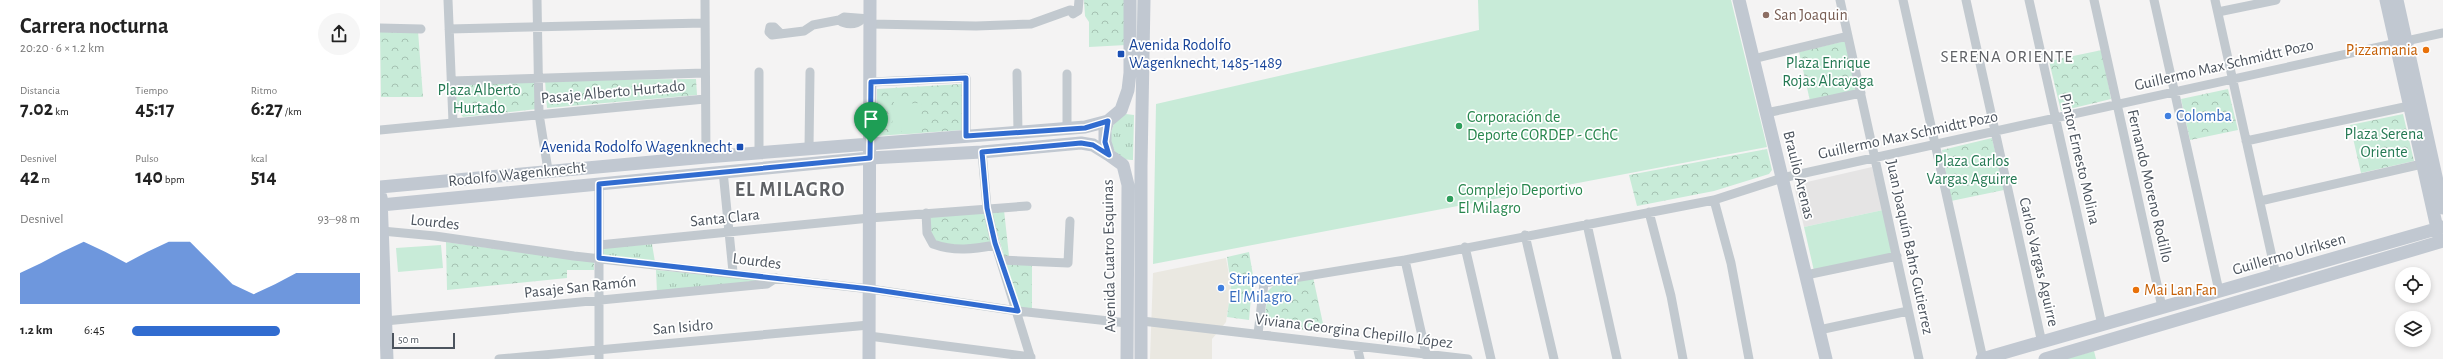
<!DOCTYPE html>
<html lang="es">
<head>
<meta charset="utf-8">
<style>
	body { margin:0; font-family:"Alegreya Sans",sans-serif; background:#f6f6f6; color:#222; height:100vh; display:flex; flex-direction:column; font-size:15px; white-space:nowrap }
	* { box-sizing:border-box; margin:0 }
	p { font-size:13px; color:#767676 }
	.icon { flex:none; width:22px; height:22px; fill:none; stroke:currentColor; stroke-width:2; stroke-linecap:round; stroke-linejoin:round }
	.map { position:relative; flex:1; overflow:hidden }
	.sheet { display:flex; flex-direction:column; background:#fff; width:380px }
	.sheet>* { flex:none }
	.controls { position:absolute; left:2015px; top:267px; display:grid; gap:8px }
	.controls a { display:grid; place-items:center; width:36px; height:36px; border-radius:50%; background:#fff; box-shadow:0 2px 6px #0003; font-size:20px }
	.scale { position:absolute; left:12px; bottom:10px; width:63px; box-sizing:border-box; padding-left:4px; border:2px solid #4c545e; border-top:0; font-size:11px; line-height:14px; white-space:nowrap; color:#4c545e; -webkit-text-stroke:3px #fff; paint-order:stroke }
	.pin { position:absolute; display:grid; place-items:center; width:34px; height:34px; color:#fff; margin:-41px -17px; border-radius:50% 50% 50% 0; rotate:-45deg; box-shadow:0 0 4px #0007 }
	.pin .icon { rotate:45deg }
	.round { display:grid; place-items:center; flex:none; width:42px; height:42px; border-radius:21px; background:#f6f6f6 }
	.headline { display:flex; align-items:center; justify-content:space-between; height:68px; padding:0 20px }
	h1 { font-size:22px; font-weight:700; line-height:30px }
	.stats { display:grid; grid-template-columns:repeat(3,1fr); gap:6px; height:68px; padding:4px 20px }
	.stats div { display:grid; align-content:center }
	.stats b { font-size:20px; font-weight:700 }
	.stats small { font-size:11px; font-weight:400 }
	.stats p { font-size:11px }
	.chart { height:112px; padding:8px 20px }
	.chart p { display:flex; justify-content:space-between }
	.chart svg { width:100%; height:72px; margin-top:4px; fill:#316cd0; opacity:.7 }
	ul { padding:0 20px; list-style:none; font-size:13px }
	li { display:grid; grid-template-columns:64px 48px 1fr; align-items:center; height:30px }
	li i { height:10px; border-radius:5px; background:#316cd0 }
	main { display:flex; flex:1; min-height:0 }
	.map>svg:first-child { display:block }
	.commercial { fill:#eae8e1 }
	.education { fill:#e5e4e4 }
	.grass { fill:url(#grass-tufts) }
	.park { fill:url(#park-crowns) }
	.pitch { fill:#c8ebd8 }
	.lines { fill:none; stroke-linecap:round; stroke-linejoin:round }
	.street { stroke:#c2c9cf; stroke-width:9 }
	.secondary { stroke:#c1c8d1; stroke-width:13 }
	.route-casing { stroke:#fff; stroke-width:8 }
	.route { stroke:#316cd0; stroke-width:5 }
	.education-dot { fill:#8d6e63; stroke:#fff; stroke-width:1.5 }
	.food-dot { fill:#e8710a; stroke:#fff; stroke-width:1.5 }
	.transit-dot { fill:#1a4fb4; stroke:#fff; stroke-width:1.5 }
	.shop-dot { fill:#3f7fe0; stroke:#fff; stroke-width:1.5 }
	.leisure-dot { fill:#2e9e5b; stroke:#fff; stroke-width:1.5 }
	.labels { text-anchor:middle; dominant-baseline:central; stroke-width:3.5; stroke-linejoin:round; paint-order:stroke }
	.education-label { font-size:16px; fill:#785e54; stroke:#fff; text-anchor:start }
	.transit-label { font-size:16px; fill:#164399; stroke:#fff; text-anchor:start }
	.food-label { font-size:16px; fill:#c56008; stroke:#fff; text-anchor:end }
	.park-label { font-size:16px; fill:#247953; stroke:#fff }
	.street-label { font-size:16px; fill:#4c545e; stroke:#fff }
	.shop-label { font-size:16px; fill:#366cbe; stroke:#fff; text-anchor:start }
	.leisure-label { font-size:16px; fill:#27864d; stroke:#fff; text-anchor:start }
	.neighbourhood-label { font-size:17px; letter-spacing:1px; fill:#606266; stroke:#fff }
	.district-label { font-size:20px; font-weight:bold; letter-spacing:1px; fill:#606266; stroke:#fff }
</style>
</head>
<body>
<main>
<section class="sheet">
<div class="headline"><div><h1>Carrera nocturna</h1><p>20:20 · 6 × 1.2 km</p></div><a class="round"><svg class="icon" aria-label="share" viewBox="0 0 24 24"><path d="M12 15V3M7 8l5-5 5 5M5 13v7h14v-7"/></svg></a></div>
<div class="stats">
<div><p>Distancia</p><b>7.02<small> km</small></b></div>
<div><p>Tiempo</p><b>45:17</b></div>
<div><p>Ritmo</p><b>6:27<small> /km</small></b></div>
</div>
<div class="stats">
<div><p>Desnivel</p><b>42<small> m</small></b></div>
<div><p>Pulso</p><b>140<small> bpm</small></b></div>
<div><p>kcal</p><b>514</b></div>
</div>
<div class="chart"><p><span>Desnivel</span>93–98 m</p>
<svg viewBox="0 0 160 44" preserveAspectRatio="none"><path d="M0 44V25L10 19L20 12L30 6L40 12L50 19L60 12L70 6L80 6L90 19L100 32L110 38L120 32L130 25L140 25L150 25L160 25V44z"/></svg>
</div>
<ul>
<li><b>1.2 km</b>6:45<i style="width:65%"></i></li>
</ul>
</section>
<div class="map">
<svg width="2063" height="359" viewBox="0 0 2063 359">
	<defs>
		<pattern id="grass-tufts" width="24" height="20" patternUnits="userSpaceOnUse"><rect width="24" height="20" fill="#c8ebd8"/><path d="M3 7l-1-3M5 7V3M7 7l1-3M15 17l-1-3M17 17v-4M19 17l1-3" fill="none" stroke="#a5c1b2"/></pattern>
		<pattern id="park-crowns" width="20" height="18" patternUnits="userSpaceOnUse"><rect width="20" height="18" fill="#c8ebd8"/><path d="M2 6a3 3 0 1 1 6 0M12 15a3 3 0 1 1 6 0" fill="none" stroke="#a5c1b2"/></pattern>
	</defs>
	<rect width="100%" height="100%" fill="#f4f3f3"/>
	<!-- commercial -->
	<path class="commercial" d="M846 258 851 286 846 322 832 339V359H770L773 273Z"/>
	<!-- education -->
	<path class="education" d="M1492 167 1503 210 1424 227 1414 185Z"/>
	<!-- grass -->
	<path class="grass" d="M746 114 754 115 753 160C727 162 723 122 746 114Z
		M272 244 275 262 221 255V248Z
		M276 270 383 280 277 293Z"/>
	<!-- park -->
	<path class="park" d="M704 0H746V45L709 47V22L705 16Z
		M0 30 38 31 43 97H1Z
		M1465 41 1476 90 1430 101 1419 52Z
		M1722 50 1731 99 1681 111 1669 61Z
		M316 79 317 95 167 108 165 80Z
		M155 82 157 109 83 117 77 110 76 90 83 83Z
		M581 84 584 86 583 130 496 136 497 89Z
		M1848 89 1858 130 1810 140 1801 99Z
		M2023 114 2034 161 1981 173 1970 125Z
		M1612 138 1624 190 1571 201 1562 150Z
		M1387 149 1392 170 1389 174 1334 191 1257 206 1249 175Z
		M624 210 629 256H624L611 211Z
		M605 211 612 244 590 247 555 242 550 232 549 216Z
		M66 242 214 262V270H187V278L67 290Z
		M869 252 873 275 869 320 847 317 851 286 847 257Z
		M625 262 652 263V310L640 309Z
		M933 277 945 333 884 324 888 291 893 286Z"/>
	<!-- pitch -->
	<path class="pitch" d="M1098 0H1351L1387 147 773 264 776 104 1099 30Z
		M517 87 519 104 541 103 542 133 522 134 521 127 512 126 515 88Z
		M1503 210 1513 254 1434 271 1424 227Z
		M61 245 63 268 18 272 16 248Z
		M1714 351 1716 359H1685Z"/>
	<g class="lines">
		<!-- street -->
		<path class="street" d="M68 0 73 122
			M157 0 159 114 168 170
			M325 0 326 157
			M1460 0 1539 359
			M1523 0 1603 359
			M1586 0 1662 343
			M1649 0 1722 325
			M1714 0 1782 307
			M1774 0 1839 291
			M1835 0 1896 275
			M1838 12 1896 0
			M693 14 698 11 699 0
			M459 20C465 25 476 25 481 20
			M490 24 596 26 651 24 690 10 695 11
			M0 28 41 29
			M69 29 324 23
			M401 34 394 27H390L389 32 392 35 424 31 433 25 459 20 464 17 490 19
			M1373 59 1468 36
			M379 72V152
			M637 73 638 133
			M71 81 324 73
			M491 82 586 78V136
			M1386 113 1481 93
			M687 129V74
			M0 130 325 99
			M1866 141 2029 106
			M429 148 430 72
			M602 152 607 208 615 243 651 359
			M343 171 353 272
			M219 183V359
			M1334 200 1351 263 1369 359
			M1880 201 2042 164
			M1269 212 1291 296 1303 359
			M546 213 547 233 553 244C575 252 594 249 616 245
			M1207 224 1237 359
			M2 231 55 236 194 256 490 289 638 311 747 323
			M1145 235 1174 359
			M219 245 490 218 647 206
			M1085 247 1111 359
			M621 260 688 263 690 221
			M1025 260 1047 358
			M1426 275 1517 256
			M5 321 387 284 396 278
			M762 321 1088 359
			M1439 330 1528 311
			M878 334 884 283 1025 260 1334 200 1402 178 2063 33
			M489 336 651 357
			M977 346 980 359
			M119 359 489 325"/>
		<!-- secondary -->
		<path class="secondary" d="M1359 0 1446 359
			M2006 0 2059 237
			M2017 0 2063 208
			M0 187 326 157 705 127 728 121
			M1 197 7 359
			M1 205 490 158 602 152 701 143 713 145 729 155
			M489 359 490 0
			M747 359 748 185 743 165 729 155 725 142V130L728 121 741 110 748 90 750 73V0
			M761 359V166L764 0
			M1602 359 2063 227
			M1665 359 2063 241"/>
	</g>
	<g class="lines">
		<!-- route casing -->
		<g class="route-casing">
			<path id="route" d="M586 78V136L705 128 728 121 725 142 729 155 713 145 701 143 602 152 607 208 615 243 638 311 490 289 219 258V184L490 158 491 82Z"/>
		</g>
		<!-- route -->
		<use href="#route" class="route"/>
	</g>
	<!-- markers -->
	<circle class="education-dot" cx="1386" cy="15" r="4"/>
	<g class="food-dot">
		<circle cx="2046" cy="50" r="4"/>
		<circle cx="1756" cy="290" r="4"/>
	</g>
	<g class="transit-dot">
		<rect x="737" y="50" width="8" height="8" rx="2"/>
		<rect x="356" y="143" width="8" height="8" rx="2"/>
	</g>
	<g class="shop-dot">
		<circle cx="1788" cy="116" r="4"/>
		<circle cx="841" cy="288" r="4"/>
	</g>
	<g class="leisure-dot">
		<circle cx="1079" cy="126" r="4"/>
		<circle cx="1070" cy="199" r="4"/>
	</g>
	<g class="labels">
		<!-- education labels -->
		<g class="education-label">
			<text x="1394" y="15">San Joaquin</text>
		</g>
		<!-- transit labels -->
		<g class="transit-label">
			<text x="749" y="45">Avenida Rodolfo<tspan x="749" dy="18">Wagenknecht, 1485-1489</tspan></text>
			<text x="352" y="147" text-anchor="end">Avenida Rodolfo Wagenknecht</text>
		</g>
		<!-- food labels -->
		<g class="food-label">
			<text x="2038" y="50">Pizzamania</text>
			<text x="1764" y="290" text-anchor="start">Mai Lan Fan</text>
		</g>
		<!-- park labels -->
		<g class="park-label">
			<text x="1448" y="63">Plaza Enrique<tspan x="1448" dy="18">Rojas Alcayaga</tspan></text>
			<text x="99" y="90">Plaza Alberto<tspan x="99" dy="18">Hurtado</tspan></text>
			<text x="2004" y="134">Plaza Serena<tspan x="2004" dy="18">Oriente</tspan></text>
			<text x="1592" y="161">Plaza Carlos<tspan x="1592" dy="18">Vargas Aguirre</tspan></text>
		</g>
		<!-- street labels -->
		<g class="street-label">
			<text transform="translate(1844 65) rotate(-13)">Guillermo Max Schmidtt Pozo</text>
			<text transform="translate(233 92) rotate(-5)">Pasaje Alberto Hurtado</text>
			<text transform="translate(1528 135) rotate(-12)">Guillermo Max Schmidtt Pozo</text>
			<text transform="translate(1700 159) rotate(77)">Pintor Ernesto Molina</text>
			<text transform="translate(137 174) rotate(-6)">Rodolfo Wagenknecht</text>
			<text transform="translate(1419 175) rotate(76)">Braulio Arenas</text>
			<text transform="translate(1770 186) rotate(77)">Fernando Moreno Rodillo</text>
			<text transform="translate(345 218) rotate(-6)">Santa Clara</text>
			<text transform="translate(55 222) rotate(6)">Lourdes</text>
			<text transform="translate(1530 247) rotate(78)">Juan Joaquín Bahrs Gutierrez</text>
			<text transform="translate(1909 254) rotate(-16)">Guillermo Ulriksen</text>
			<text transform="translate(729 256) rotate(-91)">Avenida Cuatro Esquinas</text>
			<text transform="translate(377 261) rotate(7)">Lourdes</text>
			<text transform="translate(1659 262) rotate(77)">Carlos Vargas Aguirre</text>
			<text transform="translate(200 287) rotate(-6)">Pasaje San Ramón</text>
			<text transform="translate(303 327) rotate(-5)">San Isidro</text>
			<text transform="translate(974 331) rotate(7)">Viviana Georgina Chepillo López</text>
		</g>
		<!-- shop labels -->
		<g class="shop-label">
			<text x="1796" y="116">Colomba</text>
			<text x="849" y="279">Stripcenter<tspan x="849" dy="18">El Milagro</tspan></text>
		</g>
		<!-- leisure labels -->
		<g class="leisure-label">
			<text x="1087" y="117">Corporación de<tspan x="1087" dy="18">Deporte CORDEP - CChC</tspan></text>
			<text x="1078" y="190">Complejo Deportivo<tspan x="1078" dy="18">El Milagro</tspan></text>
		</g>
		<!-- neighbourhood labels -->
		<g class="neighbourhood-label">
			<text x="1627" y="56">SERENA ORIENTE</text>
		</g>
		<!-- district labels -->
		<g class="district-label">
			<text x="410" y="190">EL MILAGRO</text>
		</g>
	</g>
</svg>
<div class="controls">
<a><svg class="icon" aria-label="locate" viewBox="0 0 24 24"><circle cx="12" cy="12" r="6"/><path d="M12 2v4M12 18v4M2 12h4M18 12h4"/></svg></a>
<a><svg class="icon" aria-label="layers" viewBox="0 0 24 24"><path d="M12 4l9 5-9 5-9-5zM3 14l9 5 9-5"/></svg></a>
</div>
<div class="scale">50 m</div>
<div class="pin" style="left:491px;top:143px;background:#1e9e55"><svg class="icon" aria-label="arrive" viewBox="0 0 24 24"><path d="M6 21V4h12l-3 4 3 4H6"/></svg></div>
</div>
</main>
</body>
</html>
